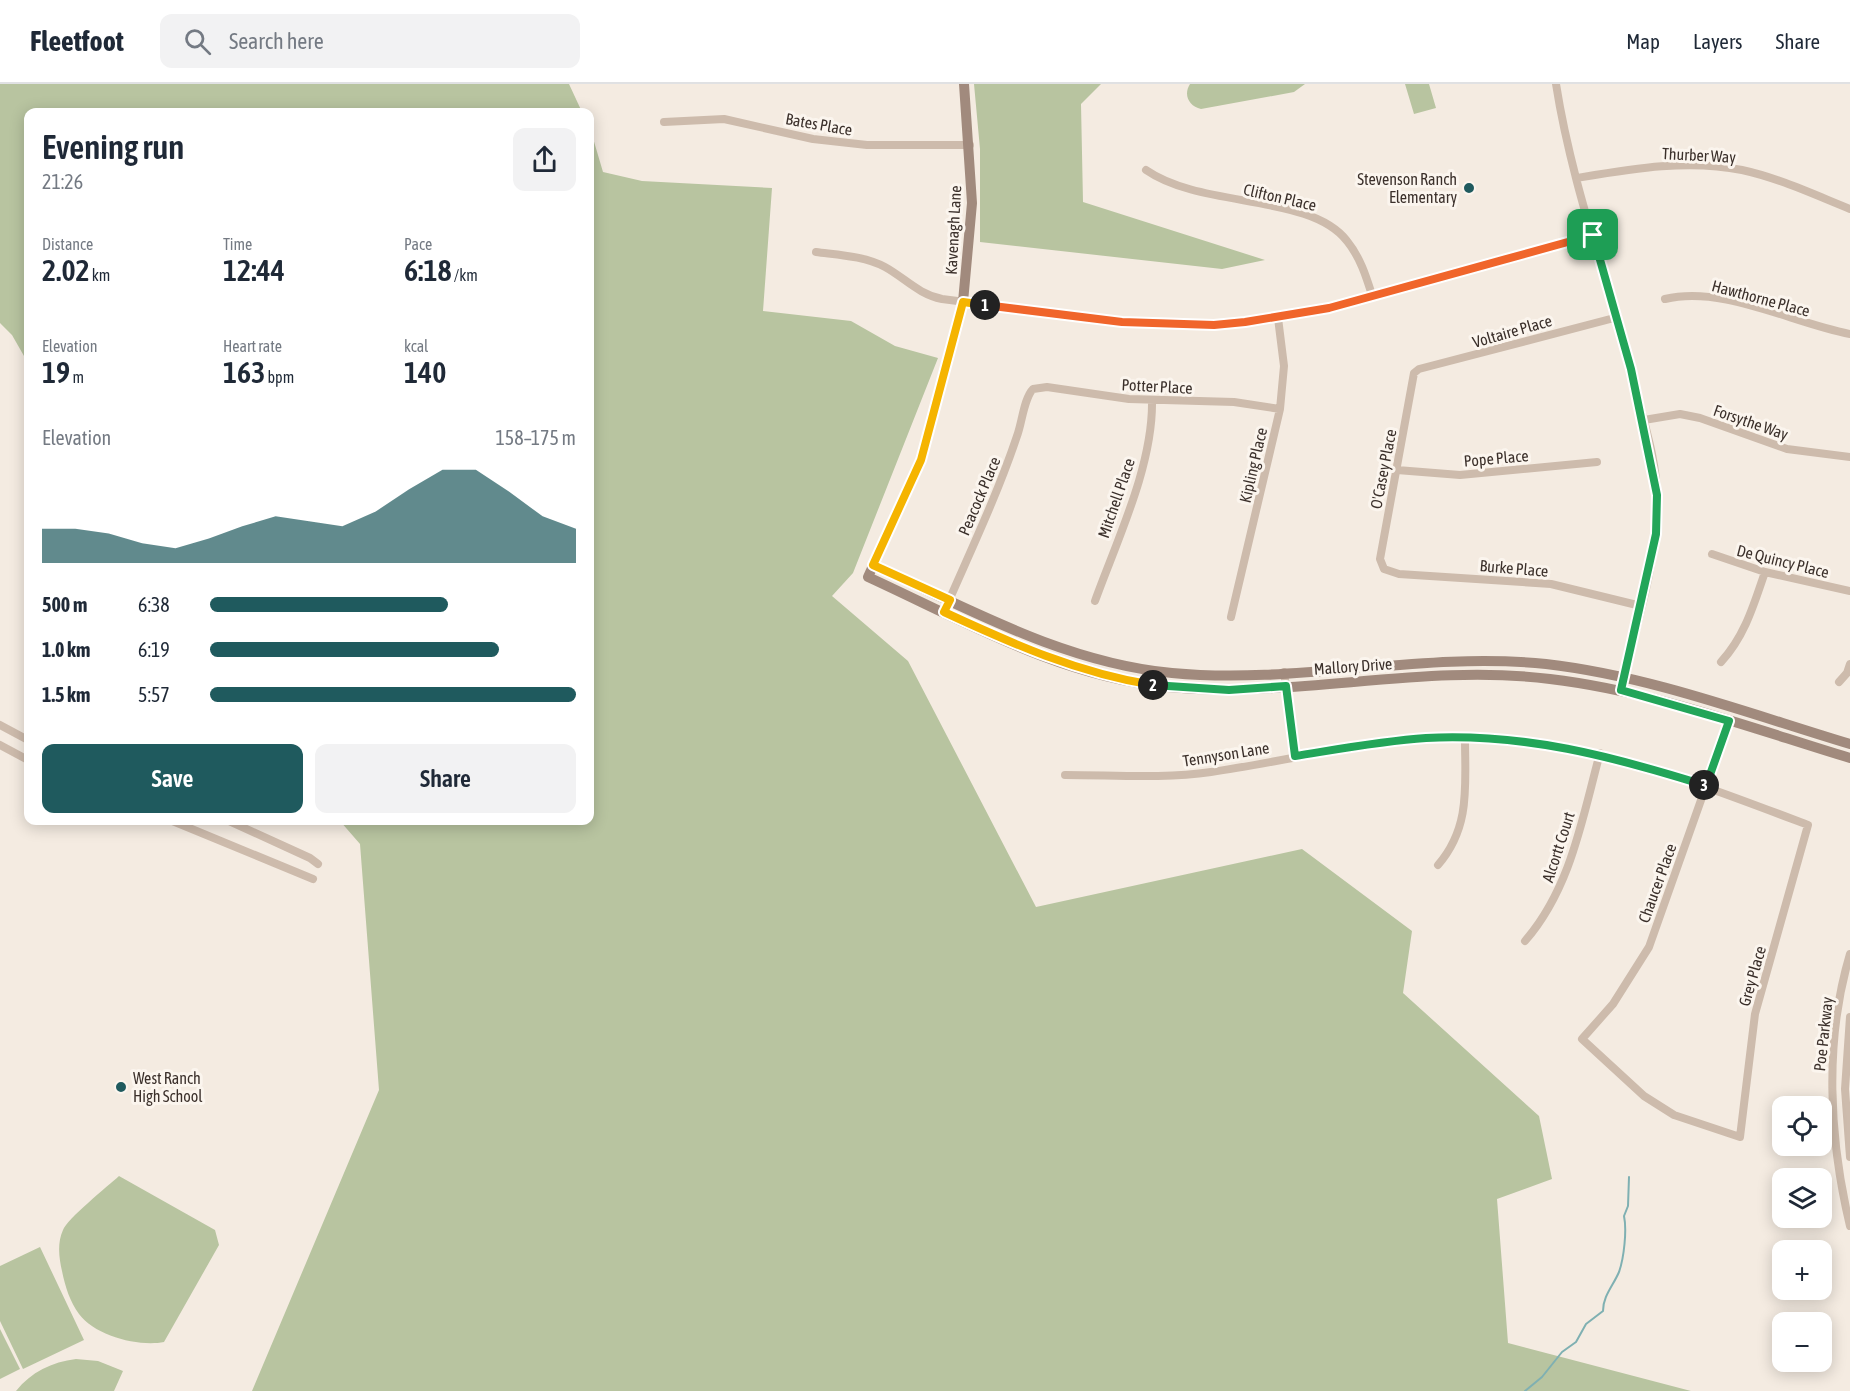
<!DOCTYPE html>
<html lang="en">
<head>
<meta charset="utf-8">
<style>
	body { margin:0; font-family:"Asap Condensed",sans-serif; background:#f2f2f3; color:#1f2937; height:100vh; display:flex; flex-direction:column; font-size:22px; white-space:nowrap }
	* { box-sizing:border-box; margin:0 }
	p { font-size:20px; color:#747a83 }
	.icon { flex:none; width:33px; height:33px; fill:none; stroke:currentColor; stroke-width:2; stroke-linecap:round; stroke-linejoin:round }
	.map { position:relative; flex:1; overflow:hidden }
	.sheet { position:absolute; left:24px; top:24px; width:570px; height:717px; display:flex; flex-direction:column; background:#fff; border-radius:12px; box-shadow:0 3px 15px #0003 }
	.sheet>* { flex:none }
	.fabs { position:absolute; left:1772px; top:1012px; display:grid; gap:12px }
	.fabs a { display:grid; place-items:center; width:60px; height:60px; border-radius:12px; background:#fff; box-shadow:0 3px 15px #0003; font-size:30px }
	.pin { position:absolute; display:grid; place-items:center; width:51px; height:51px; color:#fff; margin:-26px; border-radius:12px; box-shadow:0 3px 9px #0006 }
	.km { position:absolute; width:30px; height:30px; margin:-15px; border-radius:50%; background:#222; color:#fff; font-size:16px; line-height:30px; text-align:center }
	.round { display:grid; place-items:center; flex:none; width:63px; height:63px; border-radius:12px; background:#f2f2f3 }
	.overview { display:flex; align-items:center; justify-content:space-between; height:102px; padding:0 18px }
	h1 { font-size:33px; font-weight:600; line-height:45px }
	.stats { display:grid; grid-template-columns:repeat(3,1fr); gap:9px; height:102px; padding:6px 18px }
	.stats div { display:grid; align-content:center }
	.stats b { font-size:30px; font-weight:600 }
	.stats small { font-size:16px; font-weight:400 }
	.stats p { font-size:16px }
	.chart { height:168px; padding:12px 18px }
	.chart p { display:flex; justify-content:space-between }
	.chart svg { width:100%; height:108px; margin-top:6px; fill:#1f5a5e; opacity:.7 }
	.primary-button { display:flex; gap:12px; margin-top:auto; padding:12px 18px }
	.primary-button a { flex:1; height:69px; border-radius:12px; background:#1f5a5e; color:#fff; font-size:24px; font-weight:600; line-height:69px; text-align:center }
	.primary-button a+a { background:#f2f2f3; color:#1f2937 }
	ul { padding:0 18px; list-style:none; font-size:20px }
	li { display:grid; grid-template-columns:96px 72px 1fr; align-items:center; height:45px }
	li i { height:15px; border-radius:8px; background:#1f5a5e }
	header { display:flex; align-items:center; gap:36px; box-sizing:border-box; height:84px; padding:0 30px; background:#fff; border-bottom:2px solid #e0e1e3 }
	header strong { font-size:28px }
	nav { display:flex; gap:33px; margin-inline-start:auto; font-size:21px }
	.search { width:420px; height:54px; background:#f2f2f3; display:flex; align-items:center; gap:15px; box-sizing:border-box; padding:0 21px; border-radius:12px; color:#747a83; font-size:22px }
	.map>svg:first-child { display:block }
	.green { fill:#b8c4a0 }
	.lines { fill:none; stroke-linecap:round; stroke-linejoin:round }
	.stream { stroke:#7fb0b2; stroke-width:2 }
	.minor { stroke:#cdbbac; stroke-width:8 }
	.secondary { stroke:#a18a7d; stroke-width:10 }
	.split-1-casing { stroke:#fff; stroke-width:12 }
	.split-2-casing { stroke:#fff; stroke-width:12 }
	.split-3-casing { stroke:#fff; stroke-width:12 }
	.split-4-casing { stroke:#fff; stroke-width:12 }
	.split-1 { stroke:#f0652b; stroke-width:8 }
	.split-2 { stroke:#f5b400; stroke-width:8 }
	.split-3 { stroke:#22a559; stroke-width:8 }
	.split-4 { stroke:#22a559; stroke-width:8 }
	.poi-dot { fill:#1f5a5e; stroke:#fbf5ee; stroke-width:2 }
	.labels { text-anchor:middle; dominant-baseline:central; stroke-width:6; stroke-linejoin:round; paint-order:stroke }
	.street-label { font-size:16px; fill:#3b302b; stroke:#fbf5ee }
	.poi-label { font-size:16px; fill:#3b302b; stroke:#fbf5ee; text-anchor:end }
</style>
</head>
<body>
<header>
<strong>Fleetfoot</strong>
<div class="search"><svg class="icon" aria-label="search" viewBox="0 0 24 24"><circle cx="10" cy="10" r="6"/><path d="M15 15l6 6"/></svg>Search here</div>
<nav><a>Map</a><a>Layers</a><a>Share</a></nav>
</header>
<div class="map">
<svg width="1850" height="1307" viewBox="0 0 1850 1307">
	<rect width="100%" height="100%" fill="#f4ebe1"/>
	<!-- green -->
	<path class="green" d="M0 0H569L582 28H28V279L12 251 0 239Z
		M974 0H1101L1081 20 1083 118 1265 176 1222 185 980 158V65Z
		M1190 0H1305L1294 8 1201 25C1189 22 1183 11 1190 0Z
		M1405 0H1429L1436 24 1414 30Z
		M590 44 603 88 642 97 772 104 763 227 851 237 895 262 938 274 853 489 832 512 908 577 1036 823 1302 765 1412 847 1403 909 1539 1032 1552 1095 1497 1115 1508 1259 1691 1307H252L379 1006 360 760 340 737 590 736Z
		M119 1092 215 1146 219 1161 164 1258C139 1263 95 1252 79 1230 70 1218 65 1202 62 1187 59 1174 57 1159 63 1146 67 1135 108 1102 119 1092Z
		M40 1163 84 1256 23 1285 0 1237V1182Z
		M0 1245 20 1285 0 1295Z
		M76 1275 98 1277 123 1287 114 1307H16C31 1288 52 1278 76 1275Z"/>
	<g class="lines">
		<!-- stream -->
		<path class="stream" d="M1525 1307 1542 1293 1562 1268 1576 1258 1586 1240 1603 1227C1603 1212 1613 1202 1619 1188 1624 1174 1627 1146 1624 1132L1628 1122 1629 1093"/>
		<!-- minor -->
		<path class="minor" d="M1556 0C1572 103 1610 202 1635 303 1644 339 1657 377 1657 414 1658 479 1635 544 1621 606
			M664 38 724 35 813 55 867 61H970
			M1146 86C1202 125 1310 109 1347 157 1360 173 1366 192 1372 211
			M1577 94C1631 85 1687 75 1742 86 1779 94 1815 111 1850 125
			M816 168C839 171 864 172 885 183 905 194 918 210 942 215L1122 238 1214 241 1245 239 1329 224 1593 151
			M1665 215C1723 201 1792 239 1850 250
			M1618 233 1419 285 1414 289 1380 475 1384 485 1399 490 1551 500 1641 522
			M1644 336 1680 330 1700 334 1787 365 1850 373
			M1397 386 1460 391 1597 378
			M1712 470 1765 488 1850 507
			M1095 517C1117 456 1153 382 1152 317
			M944 528C969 470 997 412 1017 352 1022 339 1024 314 1033 305L1047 303 1129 315 1234 318 1280 325
			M1231 533 1280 325 1284 282 1278 234
			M1721 578C1745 552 1754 520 1765 488
			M1284 588 1295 672
			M1839 598 1847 589 1850 580
			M0 641 28 656
			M0 661 28 676
			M1065 691C1114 691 1163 695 1211 688 1283 678 1353 659 1426 654 1562 646 1684 694 1808 741L1755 930 1740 1053 1674 1031 1644 1012 1582 955 1613 920 1649 863 1729 637
			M170 736 313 795
			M227 736 310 774 318 780
			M1438 781C1471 743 1465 701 1465 654
			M1525 857C1571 804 1582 735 1600 669
			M1850 870C1824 957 1829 1054 1850 1142
			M1850 933 1845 1005 1850 1073"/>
		<!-- secondary -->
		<path class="secondary" d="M964 0 972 119 963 218 921 376 868 493C964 537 1061 593 1168 603 1295 615 1422 579 1550 595 1652 607 1751 644 1850 674
			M873 481C969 525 1065 579 1172 589 1297 601 1421 567 1546 580 1650 592 1750 630 1850 660"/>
	</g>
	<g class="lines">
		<!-- split-1 casing -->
		<g class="split-1-casing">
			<path id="split-1" d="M985 221 1122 238 1214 241 1245 238 1329 224 1593 151"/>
		</g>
		<!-- split-2 casing -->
		<g class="split-2-casing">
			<path id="split-2" d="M985 221 963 218 921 376 873 481 950 516 944 528C1013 560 1078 589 1153 601"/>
		</g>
		<!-- split-3 casing -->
		<g class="split-3-casing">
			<path id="split-3" d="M1153 601 1229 606 1286 602 1295 672C1339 665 1382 657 1426 654 1525 649 1611 672 1704 701"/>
		</g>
		<!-- split-4 casing -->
		<g class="split-4-casing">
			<path id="split-4" d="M1593 151 1631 285 1657 411 1656 450 1621 606 1729 637 1706 702 1704 701"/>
		</g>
		<!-- split-1 -->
		<use href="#split-1" class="split-1"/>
		<!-- split-2 -->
		<use href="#split-2" class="split-2"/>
		<!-- split-3 -->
		<use href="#split-3" class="split-3"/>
		<!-- split-4 -->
		<use href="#split-4" class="split-4"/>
	</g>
	<!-- markers -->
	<g class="poi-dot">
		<circle cx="1469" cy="104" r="6"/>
		<circle cx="121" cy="1003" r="6"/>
	</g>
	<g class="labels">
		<!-- street labels -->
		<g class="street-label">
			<text transform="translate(819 40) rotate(10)">Bates Place</text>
			<text transform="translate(1699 71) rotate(3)">Thurber Way</text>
			<text transform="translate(1280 113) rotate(13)">Clifton Place</text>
			<text transform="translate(953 146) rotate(-87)">Kavenagh Lane</text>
			<text transform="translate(1761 214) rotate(15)">Hawthorne Place</text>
			<text transform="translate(1512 247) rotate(-16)">Voltaire Place</text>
			<text transform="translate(1157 302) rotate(3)">Potter Place</text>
			<text transform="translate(1751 338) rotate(19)">Forsythe Way</text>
			<text transform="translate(1496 374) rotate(-5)">Pope Place</text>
			<text transform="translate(1253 381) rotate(-77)">Kipling Place</text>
			<text transform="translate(1383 385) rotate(-79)">O'Casey Place</text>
			<text transform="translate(979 412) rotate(-67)">Peacock Place</text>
			<text transform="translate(1116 414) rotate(-71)">Mitchell Place</text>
			<text transform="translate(1783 477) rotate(14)">De Quincy Place</text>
			<text transform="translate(1514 484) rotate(5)">Burke Place</text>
			<text transform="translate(1353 582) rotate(-4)">Mallory Drive</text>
			<text transform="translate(1226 670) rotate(-9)">Tennyson Lane</text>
			<text transform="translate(1558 763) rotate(-72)">Alcortt Court</text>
			<text transform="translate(1657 799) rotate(-70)">Chaucer Place</text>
			<text transform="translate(1752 892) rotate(-74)">Grey Place</text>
			<text transform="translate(1823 950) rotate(-84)">Poe Parkway</text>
		</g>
		<!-- poi labels -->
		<g class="poi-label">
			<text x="1457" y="95">Stevenson Ranch<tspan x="1457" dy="18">Elementary</tspan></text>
			<text x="133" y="994" text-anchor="start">West Ranch<tspan x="133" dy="18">High School</tspan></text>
		</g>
	</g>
</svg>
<div class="fabs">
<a><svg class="icon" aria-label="locate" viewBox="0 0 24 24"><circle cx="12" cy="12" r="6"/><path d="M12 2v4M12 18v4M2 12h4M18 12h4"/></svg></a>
<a><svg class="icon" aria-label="layers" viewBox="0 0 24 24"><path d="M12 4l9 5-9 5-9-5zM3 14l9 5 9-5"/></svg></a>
<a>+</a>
<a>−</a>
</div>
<div class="pin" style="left:1593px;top:151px;background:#1e9e55"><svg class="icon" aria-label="arrive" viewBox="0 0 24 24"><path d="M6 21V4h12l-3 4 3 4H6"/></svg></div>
<b class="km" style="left:985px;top:221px">1</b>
<b class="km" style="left:1153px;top:601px">2</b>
<b class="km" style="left:1704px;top:701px">3</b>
<section class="sheet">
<div class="overview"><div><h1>Evening run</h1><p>21:26</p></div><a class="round"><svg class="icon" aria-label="share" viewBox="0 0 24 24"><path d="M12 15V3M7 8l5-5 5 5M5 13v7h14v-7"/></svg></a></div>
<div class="stats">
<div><p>Distance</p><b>2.02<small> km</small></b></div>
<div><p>Time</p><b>12:44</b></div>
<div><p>Pace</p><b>6:18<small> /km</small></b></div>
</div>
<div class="stats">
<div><p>Elevation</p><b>19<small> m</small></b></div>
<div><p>Heart rate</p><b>163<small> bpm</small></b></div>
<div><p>kcal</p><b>140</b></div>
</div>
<div class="chart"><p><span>Elevation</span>158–175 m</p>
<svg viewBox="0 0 160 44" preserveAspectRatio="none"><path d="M0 44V30L10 30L20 32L30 36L40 38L50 34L60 29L70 25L80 27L90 29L100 23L110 14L120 6L130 6L140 15L150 25L160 30V44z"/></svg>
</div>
<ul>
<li><b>500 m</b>6:38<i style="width:65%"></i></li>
<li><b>1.0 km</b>6:19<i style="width:79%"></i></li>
<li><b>1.5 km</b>5:57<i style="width:100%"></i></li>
</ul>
<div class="primary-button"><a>Save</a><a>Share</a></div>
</section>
</div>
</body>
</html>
